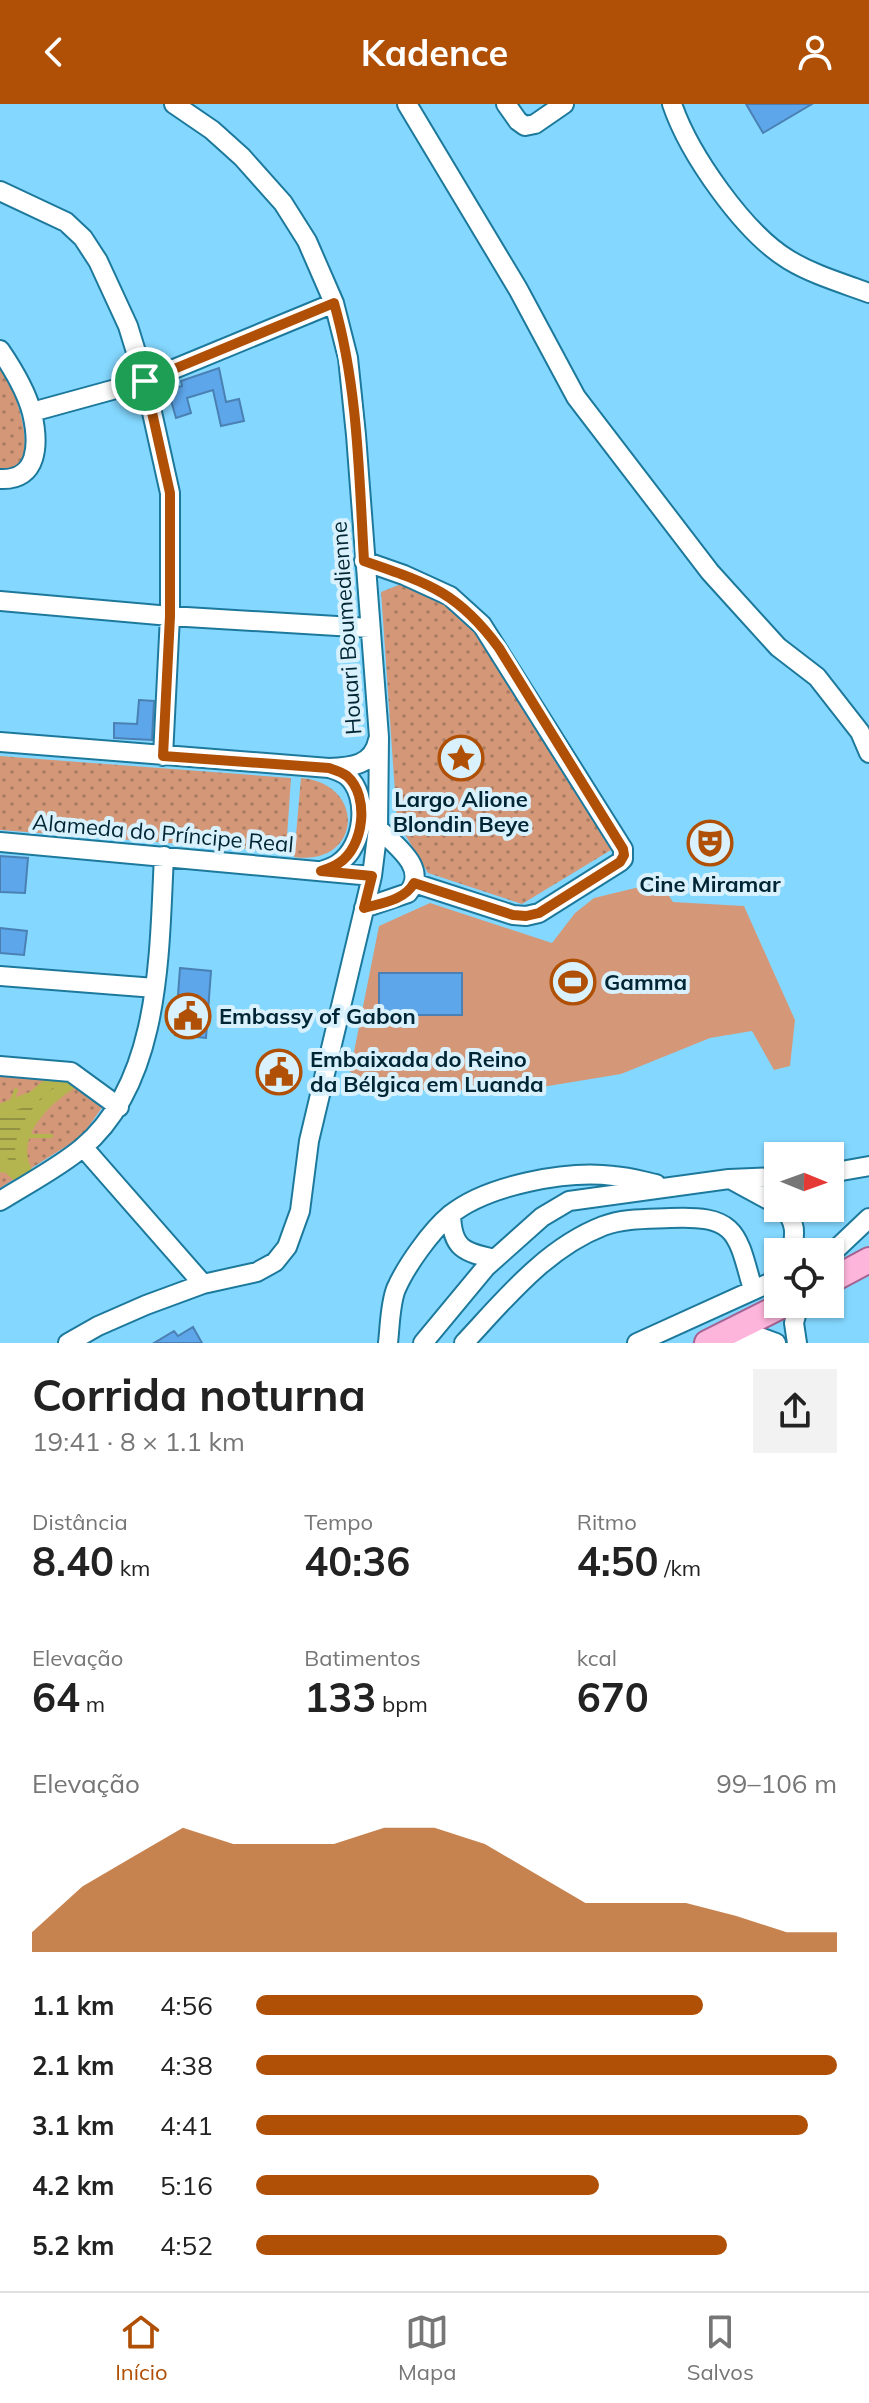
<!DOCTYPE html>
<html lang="pt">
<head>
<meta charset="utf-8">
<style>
	body { margin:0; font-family:Mulish,sans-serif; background:#f2f2f2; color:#222; height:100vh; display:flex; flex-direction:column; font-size:30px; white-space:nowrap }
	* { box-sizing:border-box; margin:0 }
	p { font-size:26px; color:#767676 }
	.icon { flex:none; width:44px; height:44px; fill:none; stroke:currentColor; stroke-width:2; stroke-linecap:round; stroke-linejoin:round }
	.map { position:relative; height:1239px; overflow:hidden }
	.details { display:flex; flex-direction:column; background:#fff; flex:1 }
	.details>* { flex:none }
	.needle { width:52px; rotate:91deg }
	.buttons { position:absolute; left:764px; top:1038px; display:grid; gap:16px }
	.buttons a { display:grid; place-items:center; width:80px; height:80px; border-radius:0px; background:#fff; box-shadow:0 2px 6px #0004; font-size:40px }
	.pin { position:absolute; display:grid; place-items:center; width:68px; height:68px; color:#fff; margin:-34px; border:4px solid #fff; border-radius:50%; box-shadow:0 2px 8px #0007 }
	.round { display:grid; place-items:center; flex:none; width:84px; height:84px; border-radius:0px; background:#f2f2f2 }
	.headline { display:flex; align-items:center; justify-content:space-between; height:136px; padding:0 32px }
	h1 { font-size:44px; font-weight:700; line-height:60px }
	.figures { display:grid; grid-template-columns:repeat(3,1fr); gap:12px; height:136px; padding:8px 32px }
	.figures div { display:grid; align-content:center }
	.figures b { font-size:40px; font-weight:700 }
	.figures small { font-size:22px; font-weight:400 }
	.figures p { font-size:22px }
	.chart { height:224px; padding:16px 32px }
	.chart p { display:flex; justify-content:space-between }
	.chart svg { width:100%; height:144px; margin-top:8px; fill:#b05006; opacity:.7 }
	ul { padding:0 32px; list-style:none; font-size:26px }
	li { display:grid; grid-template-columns:128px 96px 1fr; align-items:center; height:60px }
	li i { height:20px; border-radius:10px; background:#b05006 }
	header { display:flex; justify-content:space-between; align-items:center; height:104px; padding:0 32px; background:#b05006; color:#fff; font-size:36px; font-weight:700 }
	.tabs { display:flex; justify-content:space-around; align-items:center; height:112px; border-top:2px solid #e0e0e0; background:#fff; font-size:22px; color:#767676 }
	.tabs a { display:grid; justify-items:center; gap:4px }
	.tabs .active { color:#b05006 }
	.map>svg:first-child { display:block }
	.grass { fill:url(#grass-dots) }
	.pitch { fill:#d49879 }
	.water { fill:url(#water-rules) }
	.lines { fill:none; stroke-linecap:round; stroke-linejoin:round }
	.stream { stroke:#b5b550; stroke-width:4 }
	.canal { stroke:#b5b550; stroke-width:12 }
	.building { fill:#5ea6ea; stroke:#4a80b3; stroke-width:2 }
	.minor-casing { stroke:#1d799c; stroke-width:22 }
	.major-casing { stroke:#a46391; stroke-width:28 }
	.minor { stroke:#fff; stroke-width:18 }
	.major { stroke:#fdb5db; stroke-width:24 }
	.route-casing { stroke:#fff; stroke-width:16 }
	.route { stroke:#b05006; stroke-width:10 }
	.labels { text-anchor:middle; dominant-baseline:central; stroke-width:8; stroke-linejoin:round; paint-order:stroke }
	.street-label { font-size:22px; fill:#002534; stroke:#d9f1fc }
	.poi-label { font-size:22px; font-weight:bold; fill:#002534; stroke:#d9f1fc; text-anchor:start }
</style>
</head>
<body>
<header><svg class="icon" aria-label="back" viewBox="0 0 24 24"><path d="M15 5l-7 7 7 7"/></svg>Kadence<svg class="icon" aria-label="person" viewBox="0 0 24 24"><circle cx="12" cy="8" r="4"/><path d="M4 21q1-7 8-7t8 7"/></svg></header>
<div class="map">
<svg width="869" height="1239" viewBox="0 0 869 1239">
	<defs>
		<pattern id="grass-dots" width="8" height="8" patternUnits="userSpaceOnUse" patternTransform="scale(2)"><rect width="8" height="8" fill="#d49879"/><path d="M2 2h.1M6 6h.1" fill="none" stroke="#aa7c64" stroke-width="1.8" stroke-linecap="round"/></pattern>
		<pattern id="water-rules" width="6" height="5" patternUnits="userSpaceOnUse" patternTransform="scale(2)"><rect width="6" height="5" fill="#b5b550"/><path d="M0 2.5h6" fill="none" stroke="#919343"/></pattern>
	</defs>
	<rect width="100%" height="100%" fill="#84d8ff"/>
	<!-- grass -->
	<path class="grass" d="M0 262C14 281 48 369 0 365Z
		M411 476 446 499 488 541 611 746 522 800 428 769 397 717 381 488Z
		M0 652 291 674 286 748 0 726Z
		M301 674C368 680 361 763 294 753Z
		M0 967 76 973 106 998 81 1033 0 1084Z"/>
	<!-- pitch -->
	<path class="pitch" d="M660 778 673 798 744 802 795 916 790 962 774 966 752 927 710 934 621 970 524 986H390L350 968 379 822 430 799 552 839 575 809 594 794Z"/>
	<!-- water -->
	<path class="water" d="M58 972 73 978C44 996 8 1031 26 1067L18 1072 0 1056V1006L33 993Z"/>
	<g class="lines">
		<!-- stream -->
		<path class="stream" d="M9 1006 16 986
			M21 1032H51
			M0 1058 2 1067"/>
		<!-- canal -->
		<path class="canal" d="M0 1006 33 993 58 972 73 978C44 996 8 1031 26 1067L18 1072 0 1056"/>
	</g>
	<!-- building -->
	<path class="building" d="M746 0H812L763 29Z
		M219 264 226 298 239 295 244 317 221 322 213 286 187 294 191 309 176 314 168 286 182 282 181 277Z
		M139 596 154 597 152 636 114 634V619L137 620Z
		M0 752 28 754 25 789 0 788Z
		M0 824 27 827 24 851 0 849Z
		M180 864 211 867 206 934 175 931Z
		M379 869H462V911H379Z
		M193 1223 202 1239H154L174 1227 178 1232Z"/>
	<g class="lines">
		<!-- minor casing -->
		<g class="minor-casing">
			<path id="minor" d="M407 0 518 185 576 293 710 468 778 543 817 573 860 628 869 649
				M506 0 518 17 525 22 535 20 564 0
				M672 0C689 50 744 129 789 156 814 171 842 179 869 189
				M0 87 66 118 83 134 98 157 128 222 145 277 170 389V512L163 652
				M0 246C13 265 26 286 32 309 39 339 39 377 0 375
				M32 308 145 277 334 199
				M364 457 404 471 450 492 482 521 623 745V755L620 758 539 809 526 812 513 811 414 779
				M0 497 170 512 370 524
				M0 638 329 664C350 663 373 662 378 636
				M0 738 372 772
				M321 767C327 765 334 763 339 759 364 742 370 692 347 672 342 668 335 666 329 664
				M364 804 408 789C429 764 395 741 378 724
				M0 872 155 884
				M0 962 71 968 119 1003
				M83 1043 203 1180
				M830 1069 869 1062
				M732 1076 778 1101
				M0 1097C27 1080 58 1064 82 1044 162 977 159 846 164 752
				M782 1104C797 1117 795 1130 792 1148
				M451 1110C452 1145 464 1148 495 1155
				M830 1151 869 1114
				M724 1230 757 1232 776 1239
				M68 1239 98 1222 146 1201 203 1180 257 1168 275 1158 287 1143 300 1107 309 1037 372 772 378 724 379 633 356 331 348 254 334 199 307 137 283 99 242 53 212 26 174 0
				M388 1239C390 1222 390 1200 396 1185 406 1162 431 1127 450 1111 487 1081 567 1066 614 1072 628 1073 642 1077 656 1080
				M423 1239 486 1163 542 1113 569 1097 729 1075 778 1073
				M464 1239C505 1195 546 1144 603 1122 624 1114 648 1115 670 1114 737 1111 737 1128 753 1186
				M637 1239 778 1175
				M797 1239 794 1219 799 1200"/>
		</g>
		<!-- major casing -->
		<g class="major-casing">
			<path id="major" d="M830 1177 869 1156
				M707 1239 785 1200"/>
		</g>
		<!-- minor -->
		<use href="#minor" class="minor"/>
		<!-- major -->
		<use href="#major" class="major"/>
	</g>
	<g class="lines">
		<!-- route casing -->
		<g class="route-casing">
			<path id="route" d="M334 199C358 283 359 371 364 457 428 479 458 488 499 544L623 745 624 751 620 758 539 809 526 812 513 811 414 779C405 796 382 799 364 804L372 772 321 767C327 765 334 763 339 759 364 743 370 692 347 672 342 668 335 666 329 664L163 652 170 512V389L145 277Z"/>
		</g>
		<!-- route -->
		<use href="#route" class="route"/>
	</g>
	<!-- icons -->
	<defs>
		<g id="sight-ring" transform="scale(2.3)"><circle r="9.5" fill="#d9f1fc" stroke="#b05006" stroke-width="1.5"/><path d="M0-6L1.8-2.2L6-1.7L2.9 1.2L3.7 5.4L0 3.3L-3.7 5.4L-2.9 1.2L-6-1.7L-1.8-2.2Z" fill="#b05006"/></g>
		<g id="theatre-ring" transform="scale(2.3)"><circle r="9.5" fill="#d9f1fc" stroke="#b05006" stroke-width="1.5"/><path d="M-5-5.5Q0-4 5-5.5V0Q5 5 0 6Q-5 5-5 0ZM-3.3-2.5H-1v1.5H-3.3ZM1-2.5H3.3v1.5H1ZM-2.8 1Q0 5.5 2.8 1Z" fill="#b05006"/></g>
		<g id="stadium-ring" transform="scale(2.3)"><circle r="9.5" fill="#d9f1fc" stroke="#b05006" stroke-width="1.5"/><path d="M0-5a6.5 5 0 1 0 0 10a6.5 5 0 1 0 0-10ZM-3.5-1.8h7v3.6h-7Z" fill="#b05006"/></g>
		<g id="civic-ring" transform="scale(2.3)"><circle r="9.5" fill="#d9f1fc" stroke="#b05006" stroke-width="1.5"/><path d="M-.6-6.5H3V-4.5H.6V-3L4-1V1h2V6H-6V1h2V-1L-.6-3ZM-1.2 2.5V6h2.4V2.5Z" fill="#b05006"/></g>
	</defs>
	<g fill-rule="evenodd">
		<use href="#sight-ring" x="461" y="654"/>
		<use href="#theatre-ring" x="710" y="739"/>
		<use href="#stadium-ring" x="573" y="878"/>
		<use href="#civic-ring" x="188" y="912"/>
		<use href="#civic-ring" x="279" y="968"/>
	</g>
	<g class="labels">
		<!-- street labels -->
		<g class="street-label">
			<text transform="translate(346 524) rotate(-94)">Houari Boumedienne</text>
			<text transform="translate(163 729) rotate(5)">Alameda do Príncipe Real</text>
		</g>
		<!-- poi labels -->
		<g class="poi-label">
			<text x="461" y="695" text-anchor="middle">Largo Alione<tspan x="461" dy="25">Blondin Beye</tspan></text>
			<text x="710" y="780" text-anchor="middle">Cine Miramar</text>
			<text x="604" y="878">Gamma</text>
			<text x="219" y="912">Embassy of Gabon</text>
			<text x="310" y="955">Embaixada do Reino<tspan x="310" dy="25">da Bélgica em Luanda</tspan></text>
		</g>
	</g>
</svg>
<div class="buttons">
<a><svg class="needle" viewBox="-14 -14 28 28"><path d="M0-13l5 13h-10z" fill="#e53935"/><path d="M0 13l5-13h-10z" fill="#767676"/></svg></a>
<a><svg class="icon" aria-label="locate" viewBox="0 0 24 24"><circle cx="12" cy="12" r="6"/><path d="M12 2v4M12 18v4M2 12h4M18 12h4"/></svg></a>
</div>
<div class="pin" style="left:145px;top:277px;background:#1e9e55"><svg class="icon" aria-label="arrive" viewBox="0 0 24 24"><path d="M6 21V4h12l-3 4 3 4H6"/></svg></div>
</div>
<section class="details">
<div class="headline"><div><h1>Corrida noturna</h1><p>19:41 · 8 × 1.1 km</p></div><a class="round"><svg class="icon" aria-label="share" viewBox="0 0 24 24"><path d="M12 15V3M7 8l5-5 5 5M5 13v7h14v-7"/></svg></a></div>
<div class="figures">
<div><p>Distância</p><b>8.40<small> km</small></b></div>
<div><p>Tempo</p><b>40:36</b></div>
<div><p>Ritmo</p><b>4:50<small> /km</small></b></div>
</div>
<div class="figures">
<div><p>Elevação</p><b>64<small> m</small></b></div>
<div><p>Batimentos</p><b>133<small> bpm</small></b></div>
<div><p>kcal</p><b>670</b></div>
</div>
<div class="chart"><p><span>Elevação</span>99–106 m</p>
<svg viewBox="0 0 160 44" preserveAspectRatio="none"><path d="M0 44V38L10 24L20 15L30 6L40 11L50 11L60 11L70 6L80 6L90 11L100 20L110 29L120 29L130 29L140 33L150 38L160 38V44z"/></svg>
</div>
<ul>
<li><b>1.1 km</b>4:56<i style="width:77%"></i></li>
<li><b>2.1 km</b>4:38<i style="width:100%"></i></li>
<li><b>3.1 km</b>4:41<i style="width:95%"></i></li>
<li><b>4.2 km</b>5:16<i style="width:59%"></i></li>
<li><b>5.2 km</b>4:52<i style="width:81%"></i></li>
</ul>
</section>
<nav class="tabs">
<a class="active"><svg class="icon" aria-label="home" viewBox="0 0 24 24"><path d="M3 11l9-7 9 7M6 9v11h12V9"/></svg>Início</a>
<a><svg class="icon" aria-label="map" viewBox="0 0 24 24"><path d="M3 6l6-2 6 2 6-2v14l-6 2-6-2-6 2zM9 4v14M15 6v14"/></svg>Mapa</a>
<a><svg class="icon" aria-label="saved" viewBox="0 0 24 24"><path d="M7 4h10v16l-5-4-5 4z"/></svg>Salvos</a>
</nav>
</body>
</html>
